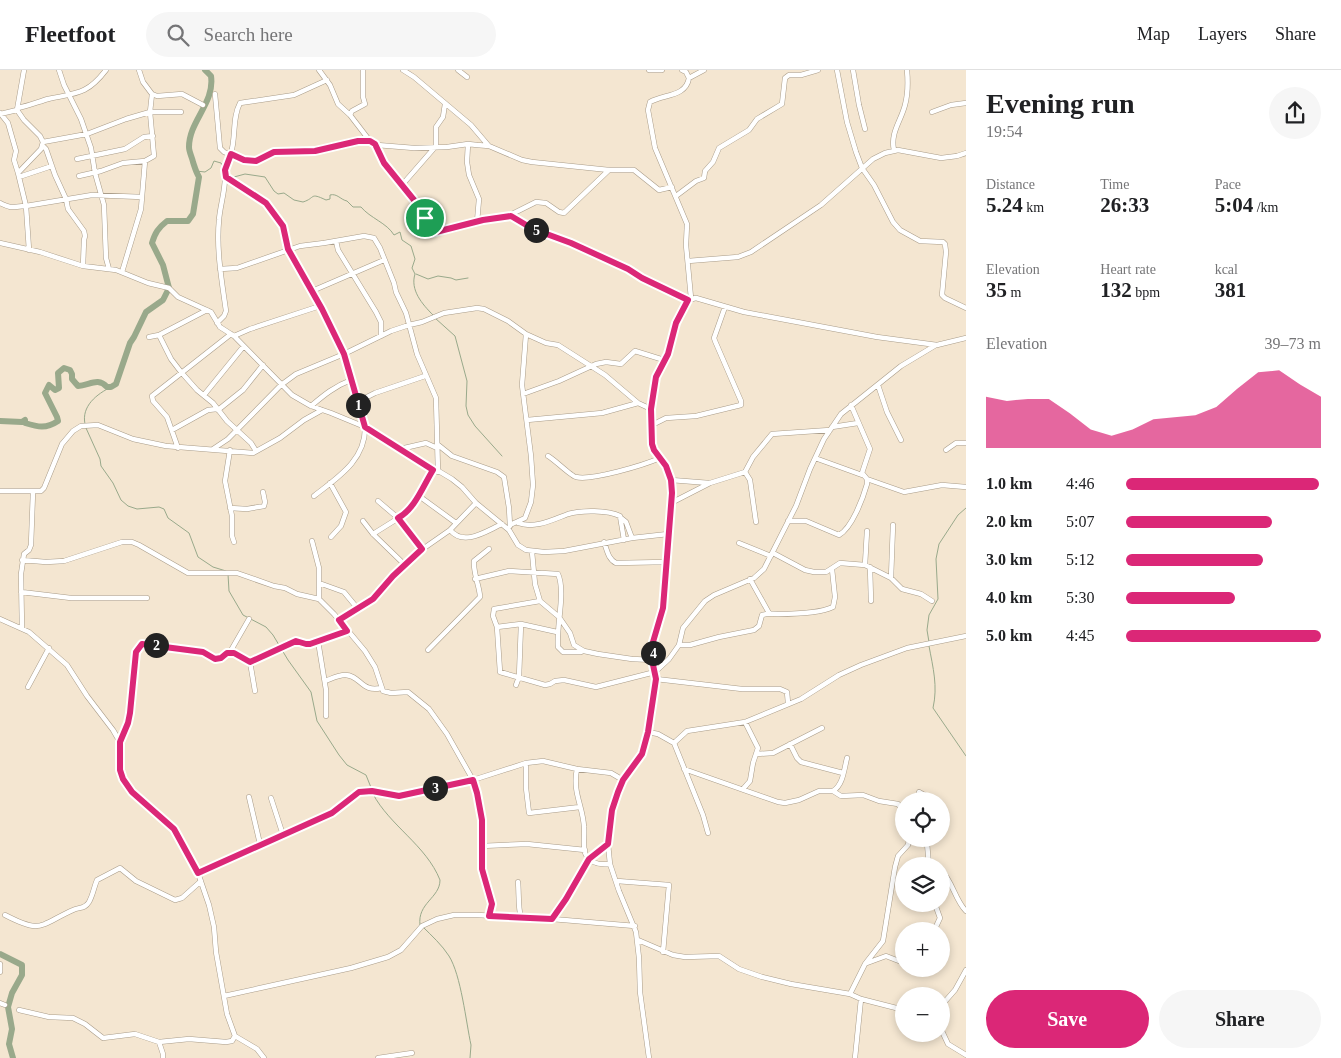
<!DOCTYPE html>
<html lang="en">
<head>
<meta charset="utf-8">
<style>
	body { margin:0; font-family:Georgia,serif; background:#f6f6f6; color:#202124; height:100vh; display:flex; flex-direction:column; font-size:19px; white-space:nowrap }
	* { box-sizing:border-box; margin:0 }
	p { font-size:16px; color:#757577 }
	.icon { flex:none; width:28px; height:28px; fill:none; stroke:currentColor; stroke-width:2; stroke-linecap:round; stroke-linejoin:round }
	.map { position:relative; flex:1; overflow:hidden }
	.side { display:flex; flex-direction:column; background:#fff; width:375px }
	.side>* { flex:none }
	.fabs { position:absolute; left:895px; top:722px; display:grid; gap:10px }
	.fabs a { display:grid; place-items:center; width:55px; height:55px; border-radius:50%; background:#fff; box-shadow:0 2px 8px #0003; font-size:25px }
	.pin { position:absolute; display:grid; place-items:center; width:42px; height:42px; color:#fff; margin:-21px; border:2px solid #fff; border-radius:50%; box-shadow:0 1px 5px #0007 }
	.km { position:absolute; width:25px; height:25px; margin:-12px; border-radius:50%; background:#222; color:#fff; font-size:14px; line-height:25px; text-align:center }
	.round { display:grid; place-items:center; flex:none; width:52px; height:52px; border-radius:26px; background:#f6f6f6 }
	.headline { display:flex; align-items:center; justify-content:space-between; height:85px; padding:0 20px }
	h1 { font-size:28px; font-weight:600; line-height:38px }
	.figures { display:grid; grid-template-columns:repeat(3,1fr); gap:8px; height:85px; padding:5px 20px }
	.figures div { display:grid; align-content:center }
	.figures b { font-size:21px; font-weight:600 }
	.figures small { font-size:14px; font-weight:400 }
	.figures p { font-size:14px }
	.chart { height:140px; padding:10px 20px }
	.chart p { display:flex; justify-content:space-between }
	.chart svg { width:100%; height:90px; margin-top:5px; fill:#db2777; opacity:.7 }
	.cta { display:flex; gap:10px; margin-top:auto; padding:10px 20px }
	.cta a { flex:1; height:58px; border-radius:30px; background:#db2777; color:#fff; font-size:20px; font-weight:600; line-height:58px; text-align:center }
	.cta a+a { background:#f6f6f6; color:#202124 }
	ul { padding:0 20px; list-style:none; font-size:16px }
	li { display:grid; grid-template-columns:80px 60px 1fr; align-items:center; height:38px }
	li i { height:12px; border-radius:6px; background:#db2777 }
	header { display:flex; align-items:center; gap:30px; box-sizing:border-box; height:70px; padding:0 25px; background:#fff; border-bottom:1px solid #e0e0e0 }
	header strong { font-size:24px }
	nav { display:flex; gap:28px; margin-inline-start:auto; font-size:18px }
	.search { width:350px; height:45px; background:#f6f6f6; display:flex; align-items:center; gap:12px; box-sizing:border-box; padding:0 18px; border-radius:28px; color:#757577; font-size:19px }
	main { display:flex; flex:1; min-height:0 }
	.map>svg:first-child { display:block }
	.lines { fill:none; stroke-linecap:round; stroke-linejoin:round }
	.stream { stroke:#99a98b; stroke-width:1 }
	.river { stroke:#99a98b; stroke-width:6 }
	.street-casing { stroke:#a99c89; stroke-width:5.5 }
	.street { stroke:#fff; stroke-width:4.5 }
	.route-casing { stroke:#fff; stroke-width:10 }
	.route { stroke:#db2777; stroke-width:6 }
</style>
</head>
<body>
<header>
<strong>Fleetfoot</strong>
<div class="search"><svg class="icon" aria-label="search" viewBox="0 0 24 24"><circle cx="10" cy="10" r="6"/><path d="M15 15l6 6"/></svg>Search here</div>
<nav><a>Map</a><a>Layers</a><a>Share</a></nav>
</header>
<main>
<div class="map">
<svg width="966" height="988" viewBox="0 0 966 988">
	<rect width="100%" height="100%" fill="#f4e6d1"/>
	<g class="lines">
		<!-- stream -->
		<path class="stream" d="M196 101 205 102 211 98 214 91 221 93 224 98
			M228 104 234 107 245 104 265 107 274 121 278 124 284 123 294 130 303 132C316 128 309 122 326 130L330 129V125C337 123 341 130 347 131L353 137H361C370 148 387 153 394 165L400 162 402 170 411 176 415 189 412 198 415 204C410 220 422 234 433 245
			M416 204 428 209 438 206 451 208 456 210 468 208
			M435 248 455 266 467 311 466 336 468 345 475 356 502 386
			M85 354C81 336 97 324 111 317
			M86 358 100 389 101 396 113 413 121 430 128 436 137 439 159 437 164 439 168 448 189 463 198 487 213 497 226 501
			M228 504 229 521 243 545 266 557 273 565 288 590 311 622 317 651 339 685 347 695 366 705 372 720
			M929 572 927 560 929 545 938 529 936 489 939 474 958 445 966 438
			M929 576C933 598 938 616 933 638L966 686
			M373 724C390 756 426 775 440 810 440 828 417 833 420 855
			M423 857C432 866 442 875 449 886 461 905 466 952 471 975L470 988"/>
		<!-- river -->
		<path class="river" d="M0 351 22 352 25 350V353C38 357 46 359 58 351L57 347 45 323 49 315 55 320 59 318 58 303 64 298 70 300 72 304V309L78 316C90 315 98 307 107 317H111L116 314 130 273 134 267 146 242 163 230 169 218 163 195 152 173C155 163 158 158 167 151H188L193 144 199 107C196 102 195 98 193 92 192 87 189 82 189 77 189 51 215 33 211 6L205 0
			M0 884 22 895V905L12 923 8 937 12 959 9 974 13 988"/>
		<!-- street casing -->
		<g class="street-casing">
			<path id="street" d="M59 0 64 15 81 49 91 78 95 103 104 135 106 188 109 199
				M139 0 143 12 152 24 157 26 182 24 203 35
				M319 0 330 15 338 34 350 45 370 71 377 75 414 78 447 77 468 74 477 75 489 76 522 90 532 92 609 100H634L659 120 672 117
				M403 0 414 7 471 55 488 75
				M458 0 467 7
				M649 0H662
				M682 0 686 2 689 8C686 27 664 24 650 32L648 40 655 78 687 154 686 175 691 228
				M837 0 847 52 856 82 862 98 874 115 893 152 900 160 920 171 943 172 945 174 946 182 942 225 945 228 966 238
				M853 0 859 35 865 59
				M689 8 704 0
				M215 24 220 78 224 82 241 89 256 91 274 82 315 81 358 71H370
				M18 38C28 36 38 32 48 29 76 23 87 25 106 0
				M17 40 24 50 40 66 43 72 41 79 18 103 26 136 29 180
				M932 42 951 35 966 33
				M0 43 8 53 16 81 14 90 18 103
				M0 44 17 40 24 0
				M350 45 352 41 365 34 363 27V0
				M43 72 87 64 126 49 150 42H181
				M375 74 384 93 414 130 433 164 455 156 508 146 536 132 546 133 559 142 564 143 609 100
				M468 74 467 92 469 105 479 129 477 152
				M43 76 46 79 55 105 66 129 68 139 84 161 85 166 84 170 83 196
				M894 80C890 63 901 51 905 35 908 24 908 11 907 0
				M77 89 125 79 144 67 153 66
				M79 106 101 101 123 93 145 91 154 86 150 42 152 24
				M19 107 52 96
				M402 115 436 76V57L443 47 445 34
				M676 126 696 111 704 108 705 101 713 92 719 78 749 60 757 49 782 34 785 8 789 5H801L818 0
				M0 133C14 140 13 136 26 136L92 125 142 127
				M509 146C520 149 529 158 540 162 575 175 609 191 642 208 657 216 673 222 688 230
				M336 171 338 180 376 242 381 252V266
				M0 173 40 182 83 196 116 200 148 213 169 218 178 227 211 242 220 257 234 266 292 325 311 336 331 343 365 357 452 409 462 417 476 433 509 460 518 475 526 480 544 482 564 481 632 468 668 464
				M688 191 738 187 751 182 821 135 873 89 885 83 898 80 941 88 957 86 966 83
				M220 199 237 198 300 176 324 173 364 166 374 168 380 178 394 213 396 222 406 243 417 284 436 328 438 402
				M122 202 141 139 145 91
				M312 221 384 190
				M217 253 224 246 226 241C222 212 216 180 219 150 220 136 225 122 225 107
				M159 265 171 289 181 302 197 320 213 333 227 351 251 373 256 381
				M234 266 250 259 320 236
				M149 267 159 265 207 240
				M878 315 887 342 901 370
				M523 324 559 311 596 294 606 292 621 294 635 281 664 290
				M204 325 243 277
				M357 332 375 323 425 306
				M311 336C324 325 335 316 351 310
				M218 340 243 320 263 295
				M527 350 602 343 638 333
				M652 355 666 348 696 346 741 335V331L715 271 714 268 725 237
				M832 357 858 353
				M172 360 208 340 217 339
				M437 374 452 386 497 402 504 407 509 438 510 456
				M178 378 167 347 153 331 152 326 231 264
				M213 379 228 369 281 315 296 304 344 284 391 261 409 255 422 252 444 243 477 238 484 239 508 251 526 264 546 273 558 275 605 305 638 333 651 339
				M400 379 426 373 437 378
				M230 380 225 411 232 446V466L234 472
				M946 380 956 373H966
				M548 386C554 389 572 407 576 407 591 411 644 395 660 388
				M815 388 862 405
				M745 402 750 410 756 452
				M867 409 904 422 942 415 966 417
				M671 410 709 413
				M330 413 346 442 341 456 331 467
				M0 421H41L44 418 62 374 73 361 81 356 98 355 133 369 166 376 253 383 280 368 304 350 322 340
				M314 426C337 408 366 390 365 357L344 284 322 239 288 179 283 156 260 128 227 109C223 100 228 92 231 83 236 67 232 48 240 33L294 25 327 10
				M419 426 456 453
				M378 431 398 448 422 479
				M671 433 710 413 745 402 753 387 772 364 830 360
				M230 438 247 439 264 436 265 432 263 422
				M621 448 626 452 632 468
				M363 451 373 464 405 495
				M788 451H806L839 465C852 458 863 428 867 414V409L862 403 870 379 851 335
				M518 453C535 459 552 450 568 444 581 440 608 440 620 446L624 470
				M510 455 525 448 531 432 533 415 531 386 522 315 526 264
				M450 460C464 477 486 461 502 454
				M373 464 405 444 419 426 433 400
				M312 471 319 498V529
				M604 472C607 480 608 489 616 493L666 492
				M739 473 771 486
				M532 482 535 514 540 531 559 547 570 563 574 575 584 581 598 584 632 589 653 590
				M773 483 805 500 814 502H826L840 493 865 495 891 508 902 519 921 524 932 531
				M22 490 46 492 64 491 122 472H132L139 475 188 503H237L274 516 285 518 297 524 319 529 334 544 365 581 375 597 383 621 391 623 408 622 429 639 447 664 473 710 477 723 482 750V799L492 834 489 846
				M865 495 867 461
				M870 497 871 531
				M891 508 893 455
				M475 509 509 501 558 504C566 522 556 556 558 577L563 582H581
				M750 509 769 543
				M319 513 344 522 358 539
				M21 522 71 528H147
				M540 531 494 539 493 546 497 557 500 602 545 615 550 614 555 611 564 610 596 617 655 602 669 589 679 575 683 558 705 531 714 525 754 508 764 499 796 436 810 399 824 369 841 344 901 296 936 275
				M0 549 29 562 67 595 87 626 113 660 120 672V700L126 715 153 742 174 759 183 775 198 803 209 835 214 857 216 882 227 944 235 966 257 979 264 988
				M339 550 373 529 417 483 450 460 476 433
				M497 557 521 554 557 562
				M22 558 21 504 24 484 29 480 31 475 33 422
				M318 571 326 620V646
				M679 575H690L719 567 754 560 759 556 762 545C769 543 771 544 778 544 792 544 820 543 833 537L835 527 832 499
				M428 580 480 527C480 518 473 503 474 491L489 479
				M230 582 249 549
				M656 609 742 619H780L787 622 788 633
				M325 611C331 609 338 605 345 605 360 605 362 623 381 618
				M516 615 519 607 521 554
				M28 617 49 578
				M255 621 250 592 296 571 308 574 347 561
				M648 662 658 664 674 673 687 661 745 652 801 629 839 605 861 595 907 578 966 566
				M120 672 128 653 130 643 136 582 142 574 203 582 215 589 221 588 227 583H233L250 592
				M674 673 703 745 708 763
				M790 674 797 688 801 692 843 703
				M756 684 773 683 822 658
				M526 693V718L529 743 580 737
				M577 699C572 722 583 736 584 757 585 766 582 778 586 785 591 794 601 795 610 794
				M684 699 778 732 785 733 799 730 819 721H833L841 726 863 725 879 731 898 734 902 739 904 753
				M743 719 750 711 753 693 758 678 745 652
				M833 721C843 715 844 700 847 688
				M919 722 935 731
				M249 727 260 774
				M271 728 283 765
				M909 771 927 773 929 796
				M481 776 527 774 585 780
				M941 800C953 812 955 830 966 841
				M198 803 332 743 359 722 372 721 399 726 410 725 473 710 526 693 543 691 577 699 611 703 623 710
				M617 811 669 815 663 882
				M518 812C519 821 518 840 521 847
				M5 845C42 864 38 856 73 840 79 837 85 839 89 832 93 825 94 817 97 810L120 798 136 811 175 830 182 828 201 811
				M552 849 566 829 589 789 608 774
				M934 861 940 848 935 834
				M638 870 673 885 685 887 719 886 739 899 762 907 791 914 850 924 861 929 904 940
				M867 893 886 886 904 893
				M0 894V902
				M850 924 865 894 883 871 895 797 898 786 908 775 909 769
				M224 926 351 898 388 887 401 880 422 856 437 849 454 845H477L552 849 635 856
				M0 933 5 935
				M941 936 955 920 966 900
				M19 940 49 947 73 948 85 954 103 968 135 964 159 972 189 969 226 972 232 971 235 966
				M941 959 948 974 966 985
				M159 972 163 984V988
				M378 988 412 983
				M649 988 640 922 639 888 636 862 619 821 610 794 608 774 612 739 618 722 623 710 642 684 648 662 656 609 653 590V573L663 539 672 423 671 410 666 396 654 380 652 374 651 339 656 307 668 284 675 253 688 230 696 228 744 242 877 267 937 275 966 268
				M855 988 861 929"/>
		</g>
		<!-- street -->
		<use href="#street" class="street"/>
	</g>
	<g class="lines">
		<!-- route casing -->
		<g class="route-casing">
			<path id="route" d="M358 71H370L375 74 384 93 414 130 425 148 432 163 483 150 511 146 533 159 571 173 628 199 642 208 688 230 676 253 668 284 656 307 651 339 652 374 654 380 666 396 671 410 672 423 663 538 653 572 652 590 656 609 648 662 642 684 623 710 618 722 612 740 608 774 589 789 566 829 552 849 489 846 492 834 482 799V750L477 723 473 710 399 726 372 721 359 722 332 743 198 803 174 759 132 722 123 709 120 700V672L128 653 130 643 136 582 142 574 203 582 215 589 221 588 227 583H234L250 592 296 571 306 574H310L347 561 339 550 373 529 393 506 422 479 398 448C415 439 423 416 433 400L365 357 344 284 322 239 288 179 283 156 266 133 226 107 225 100 231 84 244 90 256 91 274 82 315 81Z"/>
		</g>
		<!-- route -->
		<use href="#route" class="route"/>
	</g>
</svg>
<div class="fabs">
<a><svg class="icon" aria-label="locate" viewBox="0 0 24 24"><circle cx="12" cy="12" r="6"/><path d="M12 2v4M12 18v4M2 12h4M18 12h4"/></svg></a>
<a><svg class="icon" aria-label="layers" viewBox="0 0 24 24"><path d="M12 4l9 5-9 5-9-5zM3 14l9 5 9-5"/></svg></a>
<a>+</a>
<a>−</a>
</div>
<div class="pin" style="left:425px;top:148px;background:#1e9e55"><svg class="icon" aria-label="arrive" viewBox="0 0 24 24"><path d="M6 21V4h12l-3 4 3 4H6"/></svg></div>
<b class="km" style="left:358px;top:335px">1</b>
<b class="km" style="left:156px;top:575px">2</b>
<b class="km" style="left:435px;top:718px">3</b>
<b class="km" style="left:653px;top:583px">4</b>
<b class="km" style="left:536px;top:160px">5</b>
</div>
<section class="side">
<div class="headline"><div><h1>Evening run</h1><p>19:54</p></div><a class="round"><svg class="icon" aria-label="share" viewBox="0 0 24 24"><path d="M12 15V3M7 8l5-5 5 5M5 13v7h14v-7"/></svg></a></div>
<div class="figures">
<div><p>Distance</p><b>5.24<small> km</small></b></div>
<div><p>Time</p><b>26:33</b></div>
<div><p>Pace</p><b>5:04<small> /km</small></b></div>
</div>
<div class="figures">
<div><p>Elevation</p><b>35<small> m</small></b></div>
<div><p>Heart rate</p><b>132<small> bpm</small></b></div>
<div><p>kcal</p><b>381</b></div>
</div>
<div class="chart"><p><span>Elevation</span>39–73 m</p>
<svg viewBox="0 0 160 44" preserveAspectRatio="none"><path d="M0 44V19L10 21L20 20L30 20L40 27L50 35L60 38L70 35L80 30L90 29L100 28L110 24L120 15L130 7L140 6L150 13L160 19V44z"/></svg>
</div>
<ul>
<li><b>1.0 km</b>4:46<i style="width:99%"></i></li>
<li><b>2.0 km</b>5:07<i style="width:75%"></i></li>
<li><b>3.0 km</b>5:12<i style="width:70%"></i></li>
<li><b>4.0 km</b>5:30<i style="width:56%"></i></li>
<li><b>5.0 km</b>4:45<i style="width:100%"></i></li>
</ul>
<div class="cta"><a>Save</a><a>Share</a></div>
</section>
</main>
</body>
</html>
